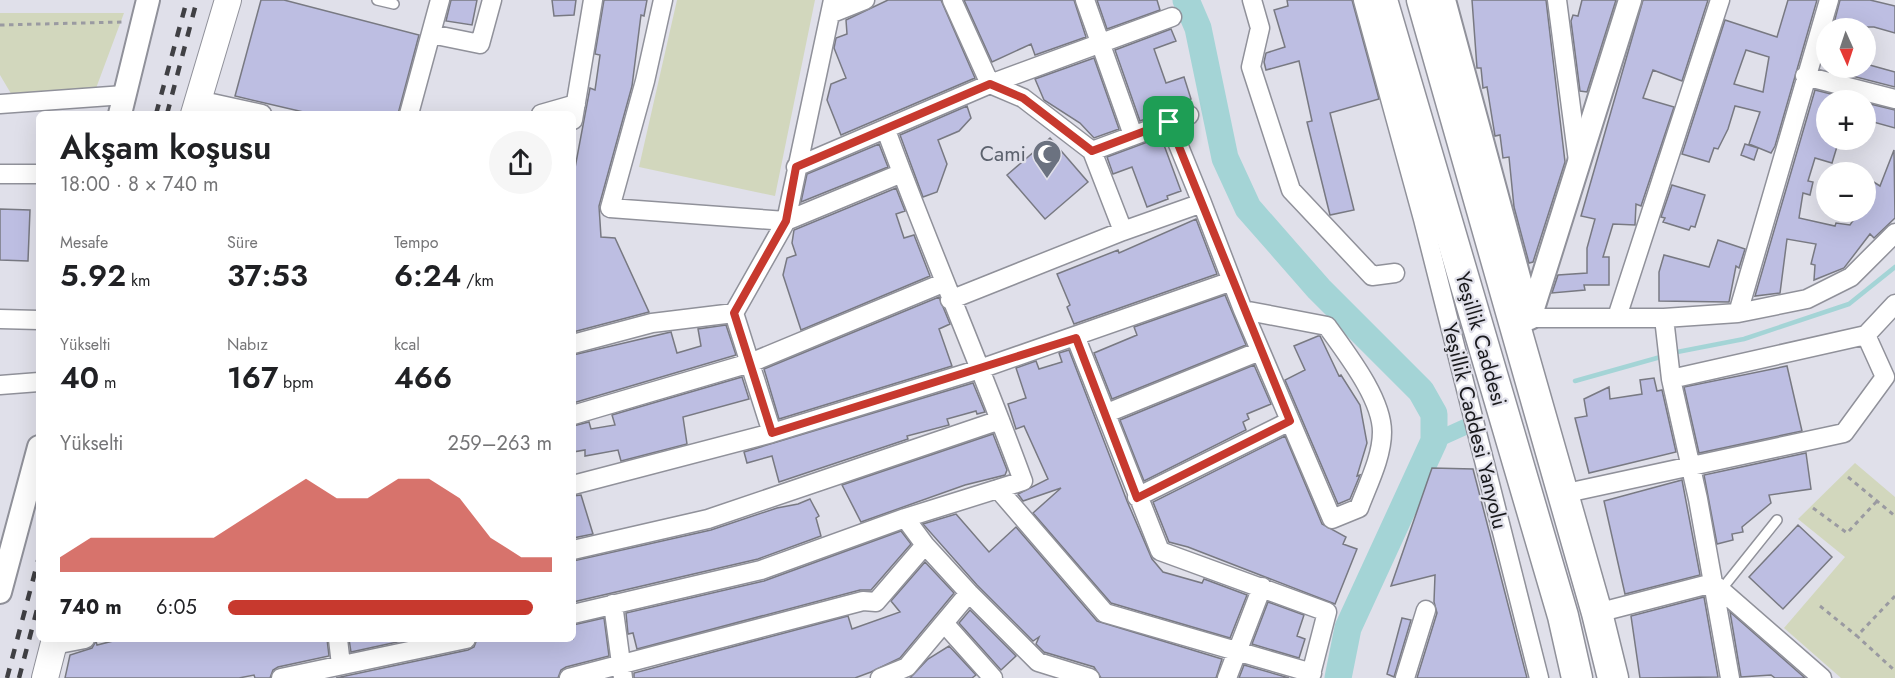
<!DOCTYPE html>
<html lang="tr">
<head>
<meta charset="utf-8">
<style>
	body { margin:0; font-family:Jost,sans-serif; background:#f6f6f6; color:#202124; height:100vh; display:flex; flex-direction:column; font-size:22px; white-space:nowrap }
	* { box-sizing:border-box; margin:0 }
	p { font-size:20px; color:#757577 }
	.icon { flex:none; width:33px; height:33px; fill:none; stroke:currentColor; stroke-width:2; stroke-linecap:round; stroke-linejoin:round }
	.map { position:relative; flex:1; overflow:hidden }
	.side { position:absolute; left:36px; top:111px; width:540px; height:531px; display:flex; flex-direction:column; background:#fff; border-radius:9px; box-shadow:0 6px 24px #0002 }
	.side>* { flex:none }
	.needle { width:39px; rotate:177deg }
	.tools { position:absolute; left:1816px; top:18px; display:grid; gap:12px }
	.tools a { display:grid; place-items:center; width:60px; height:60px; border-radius:50%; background:#fff; box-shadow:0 6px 24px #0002; font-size:30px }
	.pin { position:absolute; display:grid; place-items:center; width:51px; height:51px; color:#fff; margin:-26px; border-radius:12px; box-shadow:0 3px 9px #0006 }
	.round { display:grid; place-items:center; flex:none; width:63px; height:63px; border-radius:32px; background:#f6f6f6 }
	.headline { display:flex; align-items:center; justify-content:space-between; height:102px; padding:0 24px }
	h1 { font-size:33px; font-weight:600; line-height:45px }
	.metrics { display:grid; grid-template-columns:repeat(3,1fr); gap:9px; height:102px; padding:6px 24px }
	.metrics div { display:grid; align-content:center }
	.metrics b { font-size:30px; font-weight:600 }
	.metrics small { font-size:16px; font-weight:400 }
	.metrics p { font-size:16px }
	.chart { height:168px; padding:12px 24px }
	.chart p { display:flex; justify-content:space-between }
	.chart svg { width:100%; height:108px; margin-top:6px; fill:#c7392e; opacity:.7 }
	ul { padding:0 24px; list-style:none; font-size:20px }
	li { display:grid; grid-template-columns:96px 72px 1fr; align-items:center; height:45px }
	li i { height:15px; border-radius:8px; background:#c7392e }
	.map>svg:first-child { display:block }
	.green { fill:#d2d7bd }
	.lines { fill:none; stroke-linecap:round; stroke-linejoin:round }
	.stream { stroke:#a4d4d6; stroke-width:4.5 }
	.canal { stroke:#a4d4d6; stroke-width:16 }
	.river { stroke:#a4d4d6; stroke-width:27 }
	.building { fill:#bdbee2; stroke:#787982; stroke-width:1.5; fill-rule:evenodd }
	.service-casing { stroke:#90919a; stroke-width:12 }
	.minor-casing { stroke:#90919a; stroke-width:21 }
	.tertiary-casing { stroke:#90919a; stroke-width:26 }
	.secondary-casing { stroke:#90919a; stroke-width:28 }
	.trunk-casing { stroke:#90919a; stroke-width:33 }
	.path { stroke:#9a9aa1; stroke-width:3; stroke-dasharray:4.5 4.5; stroke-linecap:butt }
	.service { stroke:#fff; stroke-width:9 }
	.minor { stroke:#fff; stroke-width:18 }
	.tertiary { stroke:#fff; stroke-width:22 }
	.secondary { stroke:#fff; stroke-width:26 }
	.trunk { stroke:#fff; stroke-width:30 }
	.rail { stroke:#404044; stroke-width:4.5; stroke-dasharray:10 10; stroke-linecap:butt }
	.route-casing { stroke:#fff; stroke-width:12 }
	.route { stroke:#c7392e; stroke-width:8 }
	.labels { text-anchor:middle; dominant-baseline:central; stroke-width:4.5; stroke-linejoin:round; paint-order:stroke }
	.worship-label { font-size:21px; fill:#5b616d; stroke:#e0e0ea; text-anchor:end }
	.street-label { font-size:21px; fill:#1a1a1d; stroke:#e0e0ea }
</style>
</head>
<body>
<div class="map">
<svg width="1895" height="678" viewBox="0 0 1895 678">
	<rect width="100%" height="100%" fill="#e0e0ea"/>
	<!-- green -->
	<path class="green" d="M677 0H815L775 196 639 167Z
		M0 13H124L95 91 13 97 0 75Z
		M1855 463 1895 497V678H1841L1784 628 1845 557 1798 519Z"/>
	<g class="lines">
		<!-- stream -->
		<path class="stream" d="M1672 353 1744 339 1849 304 1895 267
			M1575 381 1664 356"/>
		<!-- canal -->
		<path class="canal" d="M1434 441 1465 427"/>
		<!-- river -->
		<path class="river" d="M1186 0 1198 28 1225 158 1248 208 1319 289 1421 391 1434 414V441L1348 628 1338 678"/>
	</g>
	<!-- building -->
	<path class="building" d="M261 0H284L419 35 398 114H312L235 96Z
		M451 0H477L472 25 446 21Z
		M552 0H576L574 15 554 16Z
		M604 0H647L644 16 641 15 632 86 599 206 601 237 615 238 649 312 573 332V168H575L590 88 595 90 600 55 595 54Z
		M888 0H941L975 78 841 135 827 100 831 84 846 78 834 48 836 38 847 34 846 20Z
		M964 0H1074L1086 37 1035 55 1031 44 992 62Z
		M1097 0H1157L1160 10 1107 29Z
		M1287 0H1352L1379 99 1330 113 1354 210 1330 215 1307 122 1312 121 1299 61 1266 70 1264 62 1266 53 1285 47 1274 10 1288 6Z
		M1472 0H1546L1565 162 1533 262 1529 263 1514 207 1509 157 1503 158 1500 135 1495 136 1487 87 1483 88 1481 68H1477Z
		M1582 0H1616L1587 92 1580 91 1571 21 1573 15 1578 16Z
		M1643 0H1708L1682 81 1653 70 1643 98 1674 107 1641 206 1636 204 1635 225 1613 224 1603 257H1609V285H1584L1585 290 1552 293 1558 275 1587 273V248L1595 219 1581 216Z
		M1788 0H1817L1775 146 1771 153 1749 144 1760 112 1735 106 1728 129 1718 149 1714 148 1709 162 1682 154 1725 20 1777 37ZM1746 50 1769 57 1763 92 1734 84Z
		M1840 0H1870L1895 6V33L1874 27H1833Z
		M1171 29 1176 41 1154 49 1166 83 1184 77 1191 99 1185 101 1186 104 1140 121 1115 50Z
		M1094 58 1119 129 1094 138 1080 123 1044 100 1035 79Z
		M1866 64 1895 72V87L1825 69 1866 68Z
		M1815 90 1855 100H1827V140H1839L1832 163 1815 158 1808 181 1813 182 1810 195 1803 193 1799 218 1835 226 1836 223 1850 225 1859 212H1866V177L1880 186 1894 150 1895 218 1874 238 1870 234 1844 268 1814 280 1815 265 1811 264 1816 244 1787 239 1780 293 1755 296Z
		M1866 103 1895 110V128L1866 120Z
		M967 106 971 118 959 131 938 140 947 164 937 192 923 197 900 135Z
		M1161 137 1181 191 1167 196 1168 199 1147 207 1132 167 1113 174 1107 157Z
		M1050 138 1088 182 1045 219 1007 175Z
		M879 144 888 167 801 202 807 174Z
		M1745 144 1758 148 1754 160 1741 155Z
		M1672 185 1705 195 1695 227 1691 226 1689 230 1663 222 1665 218 1661 217Z
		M896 188 905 211 896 214 904 238 914 235 930 276 801 330 783 275 787 258 796 255 792 243 794 230Z
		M0 209 30 210 28 261 0 260Z
		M1196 219 1217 274 1074 324 1067 307 1070 305 1057 274 1118 250 1119 253Z
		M1718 240 1745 249 1739 268 1736 266 1729 302 1659 301V272L1664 255 1709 267Z
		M1225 295 1246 345 1112 399 1094 353 1137 335 1134 327Z
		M939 297 950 324 939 329 952 366 779 419 764 369Z
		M726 325 736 355 573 403V355L671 332 677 353 701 346 698 329Z
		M1318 336H1320L1339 376 1341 375 1360 405 1367 443 1357 476 1360 475 1350 499 1338 504 1285 380 1305 370 1294 346Z
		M1069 350 1127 501 1152 559 1163 572 1202 583 1204 579 1247 595 1230 638 1111 603 1033 513 1061 488 1023 501 1018 494 1048 479 1024 426 1016 429 1008 404 1026 398 1016 368 1036 361 1039 369 1062 362 1059 353Z
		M1254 365 1271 404 1247 414 1249 419 1243 422 1246 430 1144 481 1120 420Z
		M1787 366 1802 431 1699 453 1684 387Z
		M742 377 749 399 683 417 687 444 621 461 618 450 585 456V450L573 452V426L589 422 591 429 615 425 612 415Z
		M1654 378 1657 391 1662 390 1676 452 1589 473 1575 418 1587 416 1584 399 1609 387 1610 399 1642 394 1640 380Z
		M973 383 985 412 977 414 976 411 947 419 949 425 907 436 908 439 779 482 772 456 747 463 744 452Z
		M993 434 1007 470 1005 475 965 485 861 522 842 485Z
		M1285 436 1322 524 1346 537 1343 544 1357 549 1335 604 1188 547 1169 542 1153 502Z
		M1806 453 1811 489 1769 495 1771 503 1742 527 1743 532 1732 534 1733 540 1717 544 1704 475Z
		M1432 468 1473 469 1527 678H1417L1437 613 1434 602 1435 575 1391 586Z
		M1682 480 1700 575 1625 594 1604 501Z
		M581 495 593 534 573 538V496Z
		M810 499 819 516 816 518 821 536 758 559 573 602V561L711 530 777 508 798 504Z
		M956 514 989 552 1016 527 1097 621 1222 659 1216 678H1101L1094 667 1044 652 1036 644 1039 637 1033 641 977 585 923 524Z
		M1798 525 1832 557 1783 609 1749 577Z
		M901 531 911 544 871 590H860L637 649 633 633 628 634 626 613 764 581Z
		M925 562 954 593 900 658 871 672 855 678H634V673L848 616 852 629 900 612 891 601Z
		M1704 597 1718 677 1640 678 1631 616Z
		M1268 602 1304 615 1297 636 1305 639 1299 658 1252 644Z
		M970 610 1016 656 1001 670 959 623Z
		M1730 612 1805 678H1775L1771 675 1741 677Z
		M604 618 609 656 566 667 561 670 558 678H336L468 650 474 647 477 639H573V625Z
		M1402 618 1411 620 1394 677 1387 674Z
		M121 639H327L329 656 278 667 273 670 270 678H255L254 675 239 678H65L70 655 92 648 96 641 97 645Z
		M349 639H411L351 652Z
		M949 646 976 675 972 678H910L928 659Z
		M1244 665 1289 678H1239Z"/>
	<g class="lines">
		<!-- service casing -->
		<g class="service-casing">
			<path id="service" d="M377 0 394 4
				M1721 590 1777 520"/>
		</g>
		<!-- minor casing -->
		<g class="minor-casing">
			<path id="minor" d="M663 0 645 81 610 208 786 221 902 173
				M952 0 990 84 1023 98 1092 151 1123 231 1202 203 1243 310 1332 519 1359 508C1368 484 1382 457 1382 432 1382 398 1346 353 1327 326L1243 310
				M1085 0 1133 135
				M1252 0 1260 28 1251 67 1291 190 1372 276 1395 273
				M1363 0 1423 219 1539 678
				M1557 0 1578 161
				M830 14 865 0
				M431 34 480 44 492 0
				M1805 76 1895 99
				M198 100 262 114
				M0 104 124 95
				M409 114 440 0
				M541 114 576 104
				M573 120 593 0
				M1169 122 1202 203
				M1092 151 1189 115
				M796 167 990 84 1172 17
				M0 174H39
				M950 300 1123 231
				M1738 313 1829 0
				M1617 317 1720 0
				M1530 318H1664L1738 313 1807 299 1851 277 1895 233
				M1664 318 1671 379 1698 499 1730 678
				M0 319 39 320
				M1076 338 1160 551 1327 612 1310 678
				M573 344 652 323 734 313
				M1671 379 1866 335 1895 304
				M0 385 39 382
				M1107 413 1260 351
				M573 415 750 363 943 283
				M772 433 734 313 786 221 833 0
				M573 485 772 433 980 369 1232 281
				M998 489 1105 613 1312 673
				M1562 494 1844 433 1885 377 1866 335
				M1137 497 1290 421
				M905 518 925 545 969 593 1038 662 1090 678
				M573 550 708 519 1000 420
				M613 604 623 678
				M1597 613 1713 583 1822 678
				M573 614 761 570 905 518 1023 481C980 363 929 248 886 130
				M944 623 993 678
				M338 639 341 665
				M54 645 85 639
				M281 678 466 639
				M569 678 863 601 876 602 925 545
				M880 678 907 667 969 593
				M1227 678 1262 587
				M1405 678 1426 610"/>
		</g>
		<!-- tertiary casing -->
		<g class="tertiary-casing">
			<path id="tertiary" d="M1444 0 1530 318
				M120 114 148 0
				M1514 324 1530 318 1630 0
				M0 592 39 447"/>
		</g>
		<!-- secondary casing -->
		<g class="secondary-casing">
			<path id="secondary" d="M194 114 228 0
				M45 678 55 639"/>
		</g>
		<!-- trunk casing -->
		<g class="trunk-casing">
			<path id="trunk" d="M1382 0 1563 616 1577 678
				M1422 0 1597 613 1613 678"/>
		</g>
		<!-- path -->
		<path class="path" d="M0 25 123 22
			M1848 477 1895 516
			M1813 508 1847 533 1877 501
			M1895 596 1857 636 1893 669 1895 667
			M1820 606 1857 636"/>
		<!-- service -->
		<use href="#service" class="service"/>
		<!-- minor -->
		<use href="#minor" class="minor"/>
		<!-- tertiary -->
		<use href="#tertiary" class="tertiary"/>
		<!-- secondary -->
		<use href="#secondary" class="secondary"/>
		<!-- trunk -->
		<use href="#trunk" class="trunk"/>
		<!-- rail -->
		<path class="rail" d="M156 114 187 0
			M167 114 197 0
			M7 678 39 557
			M19 678 39 602"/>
	</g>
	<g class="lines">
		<!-- route casing -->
		<g class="route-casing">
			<path id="route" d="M990 84 1023 98 1092 151 1169 122 1290 421 1137 498 1076 338 772 433 734 313 786 221 796 167Z"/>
		</g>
		<!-- route -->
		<use href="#route" class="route"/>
	</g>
	<!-- icons -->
	<defs>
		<g id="mosque-pin" transform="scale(1.5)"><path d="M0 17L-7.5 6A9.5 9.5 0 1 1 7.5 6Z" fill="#6b7280" stroke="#e0e0ea"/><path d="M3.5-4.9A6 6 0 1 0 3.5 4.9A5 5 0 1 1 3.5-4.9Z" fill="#fff"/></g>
	</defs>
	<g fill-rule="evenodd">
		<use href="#mosque-pin" x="1047" y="154"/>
	</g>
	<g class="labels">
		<!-- worship labels -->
		<g class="worship-label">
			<text x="1026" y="154">Cami</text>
		</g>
		<!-- street labels -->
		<g class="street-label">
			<text transform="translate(1481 339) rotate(74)">Yeşillik Caddesi</text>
			<text transform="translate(1475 426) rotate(76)">Yeşillik Caddesi Yanyolu</text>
		</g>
	</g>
</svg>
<div class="tools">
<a><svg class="needle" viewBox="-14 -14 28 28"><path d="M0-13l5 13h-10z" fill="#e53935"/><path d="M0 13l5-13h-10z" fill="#757577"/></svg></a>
<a>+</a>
<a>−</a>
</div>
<div class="pin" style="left:1169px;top:122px;background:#1e9e55"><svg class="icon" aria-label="arrive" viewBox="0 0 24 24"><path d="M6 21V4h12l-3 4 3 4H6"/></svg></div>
<section class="side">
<div class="headline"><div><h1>Akşam koşusu</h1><p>18:00 · 8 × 740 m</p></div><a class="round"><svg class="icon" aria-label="share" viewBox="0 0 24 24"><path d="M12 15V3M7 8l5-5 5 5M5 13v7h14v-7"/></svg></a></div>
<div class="metrics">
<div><p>Mesafe</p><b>5.92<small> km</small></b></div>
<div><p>Süre</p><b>37:53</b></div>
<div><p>Tempo</p><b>6:24<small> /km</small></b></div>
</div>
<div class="metrics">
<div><p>Yükselti</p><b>40<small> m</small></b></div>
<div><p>Nabız</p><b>167<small> bpm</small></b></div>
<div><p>kcal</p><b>466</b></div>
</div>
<div class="chart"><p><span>Yükselti</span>259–263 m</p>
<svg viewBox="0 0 160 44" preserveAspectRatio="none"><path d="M0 44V38L10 30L20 30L30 30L40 30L50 30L60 22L70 14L80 6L90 14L100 14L110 6L120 6L130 14L140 30L150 38L160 38V44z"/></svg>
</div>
<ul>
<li><b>740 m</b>6:05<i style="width:94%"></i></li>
</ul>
</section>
</div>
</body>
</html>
